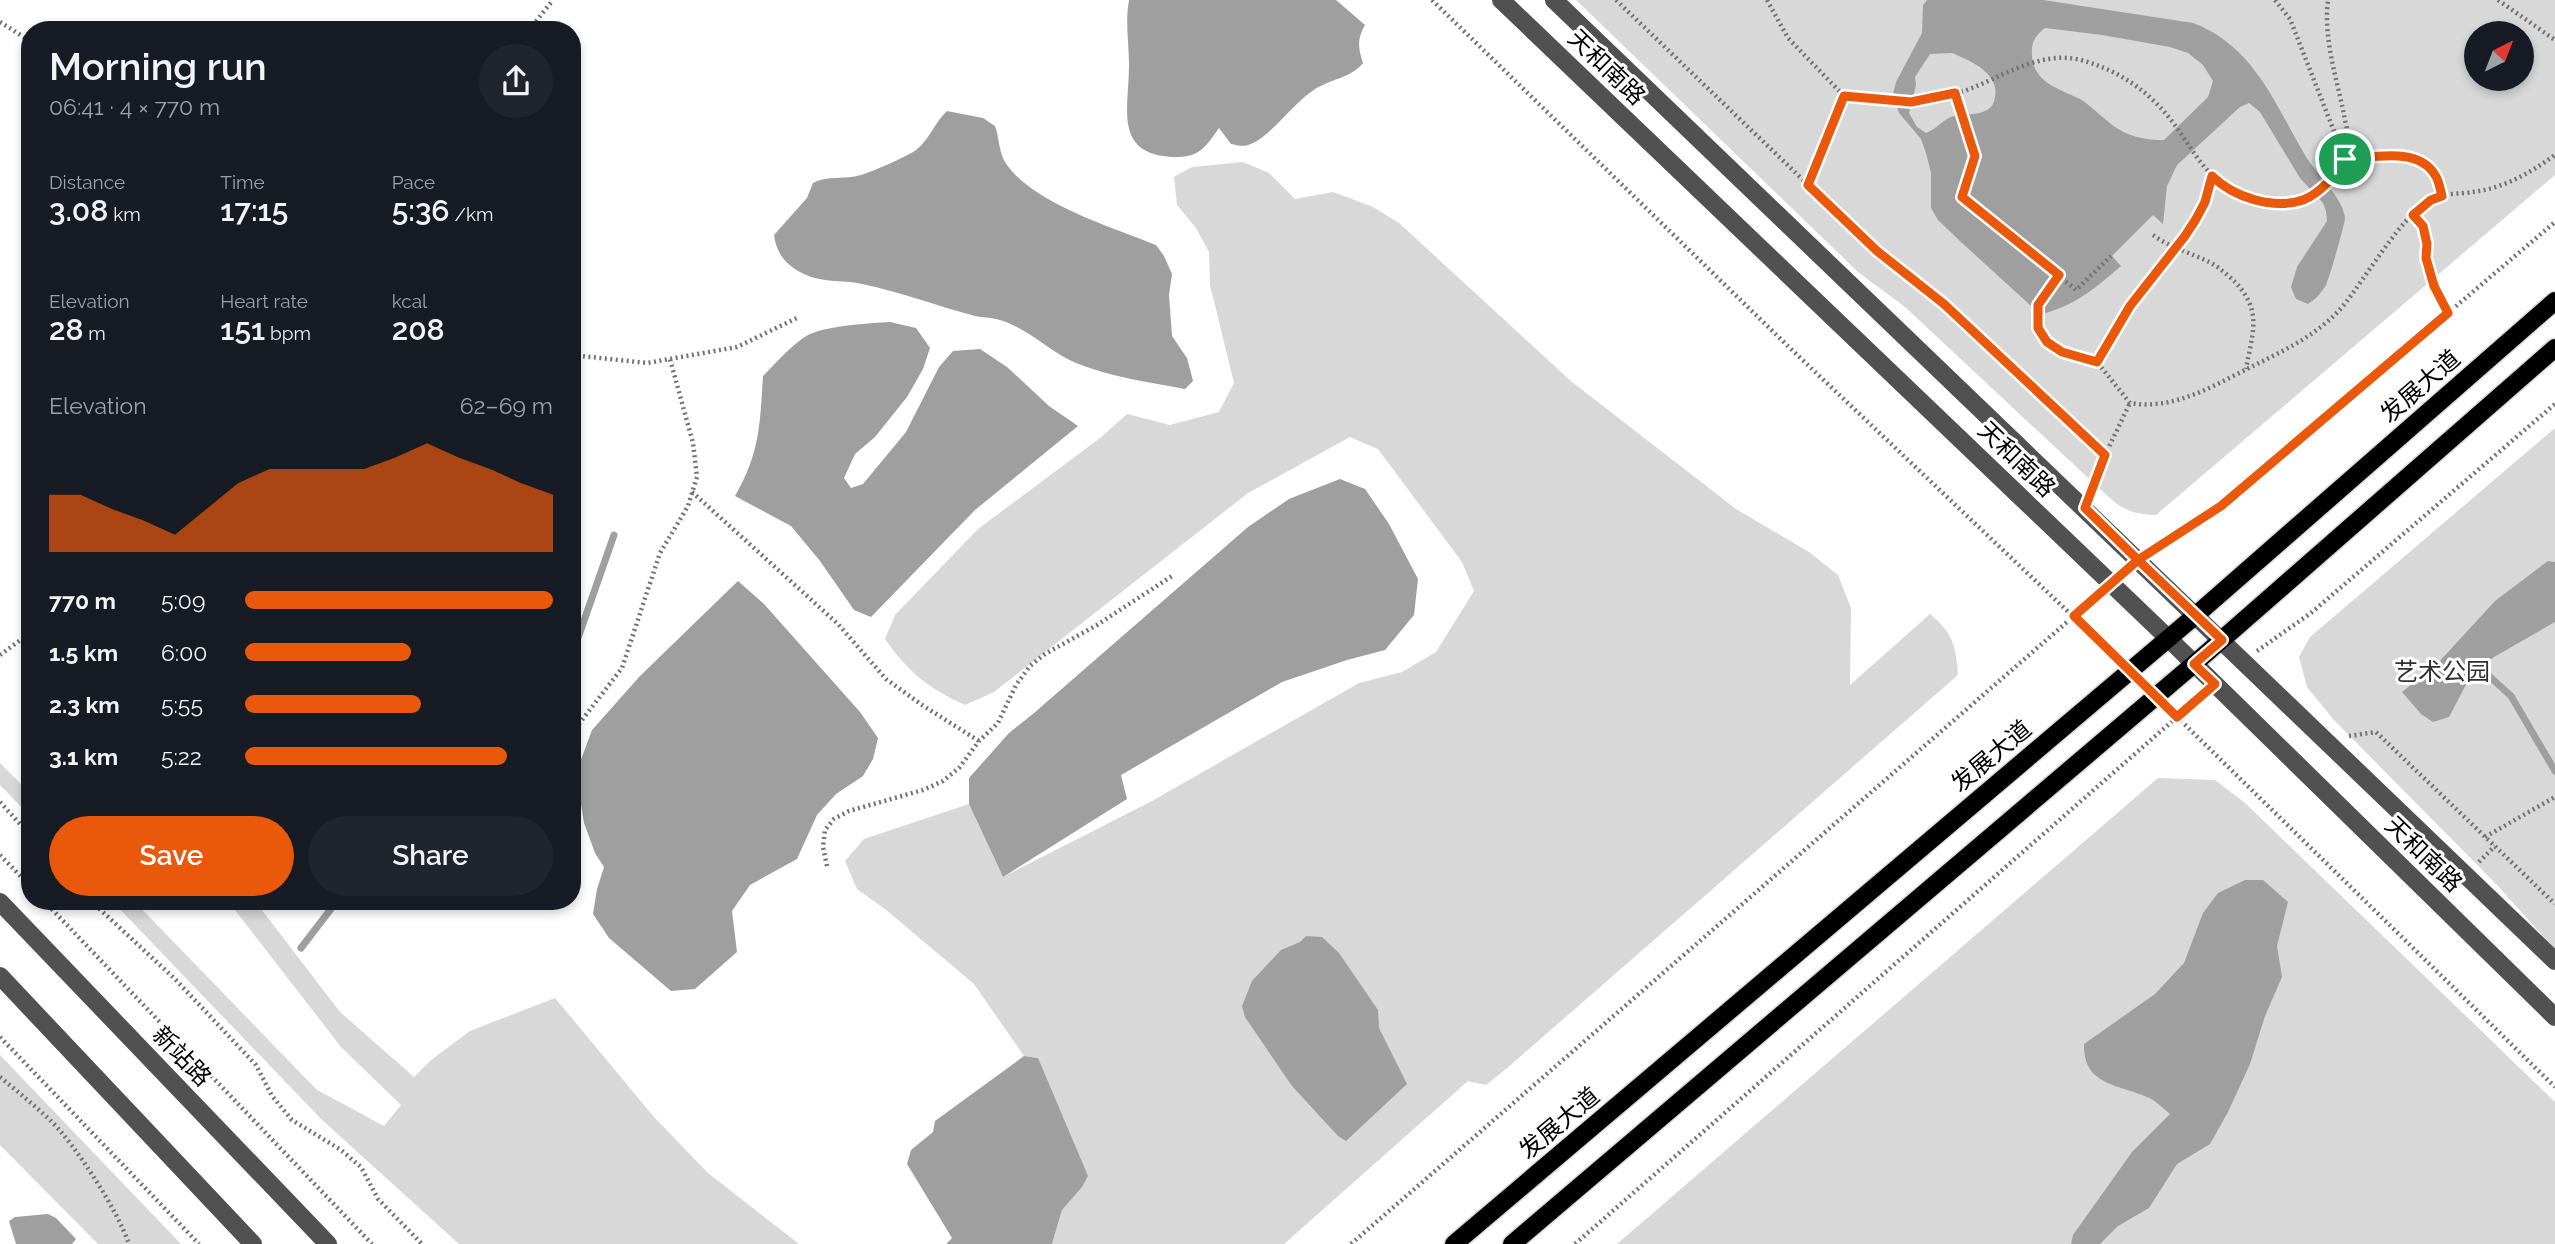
<!DOCTYPE html>
<html lang="en">
<head>
<meta charset="utf-8">
<style>
	body { margin:0; font-family:Raleway,"Noto Sans SC",sans-serif; background:#20242c; color:#f1f3f6; height:100vh; display:flex; flex-direction:column; font-size:26px; white-space:nowrap }
	* { box-sizing:border-box; margin:0 }
	p { font-size:23px; color:#9ea1a6 }
	.icon { flex:none; width:38px; height:38px; fill:none; stroke:currentColor; stroke-width:2; stroke-linecap:round; stroke-linejoin:round }
	.map { position:relative; flex:1; overflow:hidden }
	.details { position:absolute; left:21px; top:21px; width:560px; height:889px; display:flex; flex-direction:column; background:#171b24; border-radius:28px; box-shadow:0 4px 10px #0003 }
	.details>* { flex:none }
	.needle { width:46px; rotate:42deg }
	.fabs { position:absolute; left:2464px; top:21px; display:grid; gap:14px }
	.fabs a { display:grid; place-items:center; width:70px; height:70px; border-radius:50%; background:#171b24; box-shadow:0 4px 10px #0003; font-size:35px }
	.pin { position:absolute; display:grid; place-items:center; width:60px; height:60px; color:#fff; margin:-30px; border:4px solid #fff; border-radius:50%; box-shadow:0 2px 7px #0007 }
	.round { display:grid; place-items:center; flex:none; width:74px; height:74px; border-radius:37px; background:#20242c }
	.overview { display:flex; align-items:center; justify-content:space-between; height:119px; padding:0 28px }
	h1 { font-size:38px; font-weight:600; line-height:52px }
	.figures { display:grid; grid-template-columns:repeat(3,1fr); gap:10px; height:119px; padding:7px 28px }
	.figures div { display:grid; align-content:center }
	.figures b { font-size:30px; font-weight:600 }
	.figures small { font-size:19px; font-weight:400 }
	.figures p { font-size:19px }
	.chart { height:196px; padding:14px 28px }
	.chart p { display:flex; justify-content:space-between }
	.chart svg { width:100%; height:126px; margin-top:7px; fill:#ea580c; opacity:.7 }
	.primary-button { display:flex; gap:14px; margin-top:auto; padding:14px 28px }
	.primary-button a { flex:1; height:80px; border-radius:42px; background:#ea580c; color:#fff; font-size:28px; font-weight:600; line-height:80px; text-align:center }
	.primary-button a+a { background:#20242c; color:#f1f3f6 }
	ul { padding:0 28px; list-style:none; font-size:23px }
	li { display:grid; grid-template-columns:112px 84px 1fr; align-items:center; height:52px }
	li i { height:18px; border-radius:9px; background:#ea580c }
	.map>svg:first-child { display:block }
	.green { fill:#d8d8d8; fill-rule:evenodd }
	.water { fill:#9f9f9f; fill-rule:evenodd }
	.lines { fill:none; stroke-linecap:round; stroke-linejoin:round }
	.stream { stroke:#9f9f9f; stroke-width:7 }
	.major-casing { stroke:#dbdbdb; stroke-width:21 }
	.path { stroke:#737373; stroke-width:4.5; stroke-dasharray:2 3.5; stroke-linecap:butt }
	.minor { stroke:#515151; stroke-width:18 }
	.major { stroke:#000; stroke-width:18 }
	.route-casing { stroke:#fff; stroke-width:14 }
	.route { stroke:#ea580c; stroke-width:9 }
	.labels { text-anchor:middle; dominant-baseline:central; stroke-width:6; stroke-linejoin:round; paint-order:stroke }
	.street-label { font-size:24px; fill:#000; stroke:#fff }
	.park-label { font-size:24px; fill:#2f2f2f; stroke:#fff }
</style>
</head>
<body>
<div class="map">
<svg width="2555" height="1244" viewBox="0 0 2555 1244">
	<rect width="100%" height="100%" fill="#fff"/>
	<!-- green -->
	<path class="green" d="M1576 0H2555V175L2156 515C2127 514 2121 508 2100 489L1905 307 1858 272ZM2476 33H2522V79H2476Z
		M1243 162 1269 173 1295 199 1333 192 1373 207 1399 223 1572 382 1736 509 1809 552 1838 575 1851 608 1850 685 1930 614C1953 633 1956 646 1958 675L1506 1069 1486 1085 1468 1081 1284 1244H1052L1062 1210 1038 1058 1024 1056 974 984 885 909 857 889 845 861 864 839 969 804 1003 877 1152 801 1359 683 1402 672 1436 652 1474 591 1462 562 1378 449 1350 437 1248 493 994 692 965 705C928 688 909 673 885 639L895 615 978 529 1100 438 1127 414 1170 425 1219 412 1234 383 1210 285 1209 252 1196 228 1177 205 1174 177 1192 167Z
		M2555 428V949L2496 884 2334 720 2307 687 2299 657 2310 637Z
		M0 763 30 793V816L0 785Z
		M2158 778 2215 780 2245 803 2555 1102V1244H1617Z
		M112 901H134L317 1090 384 1126 401 1105 341 1047 228 901H255L340 1012 414 1077 431 1060 470 1031 555 998 654 1117 708 1173 799 1244H459L321 1119Z
		M0 1055 181 1244H98L0 1145Z"/>
	<!-- water -->
	<path class="water" d="M1129 0H1336L1365 25C1357 39 1358 48 1363 63 1351 78 1331 79 1315 89 1293 103 1270 138 1248 145 1243 147 1236 145 1231 144L1219 128C1205 148 1199 158 1172 157 1113 154 1129 107 1129 66 1129 43 1125 22 1129 0Z
		M1927 0H2043L2193 23C2253 45 2275 104 2305 155 2315 173 2343 197 2345 218 2345 224 2329 279 2326 285 2321 293 2316 299 2308 304L2296 299 2291 287 2297 267 2327 221 2326 211 2323 203 2300 178 2260 112 2249 103 2240 107 2177 165 2167 186 2163 224 2153 215 2112 256 2121 266C2095 288 2079 303 2046 313L2030 305 1961 242 1938 220 1931 208V173L1926 153 1921 139 1899 113 1893 94 1896 82 1922 33 1923 5ZM2045 28 2102 35 2170 47 2188 53 2203 65 2213 81 2208 97 2164 140C2140 140 2123 135 2105 119 2097 113 2089 104 2080 99 2059 89 2033 82 2032 55 2031 42 2035 36 2045 28ZM1952 53C1969 60 2000 73 1995 97 1994 103 1992 107 1987 110 1977 116 1965 113 1954 116 1944 118 1937 129 1926 133L1917 127 1909 113 1916 85 1915 77 1930 54Z
		M947 111 983 118 995 126C999 137 999 152 1005 162 1031 203 1112 227 1156 245L1164 256 1172 274 1169 295 1172 336 1187 358 1193 381 1185 389C1149 382 1110 377 1076 363 1048 351 1026 326 996 319 990 317 982 318 975 316 937 306 901 292 862 284 841 279 822 284 800 272 785 264 776 252 774 235L807 198 813 183C828 175 845 180 861 175 872 172 908 156 916 150 929 140 935 122 947 111Z
		M890 322 916 328 930 348 923 369 907 397 875 437 855 454 844 478 851 488 863 484 906 432 939 367 953 351 980 349 1007 367 1049 406 1078 426 975 510 871 617 854 610 820 561 791 526 735 496C760 453 760 424 763 376 777 362 791 345 808 335 825 326 870 323 890 322Z
		M1340 479 1365 489 1389 524 1418 579 1414 615 1385 650 1347 660 1282 682 1121 775 1127 799 1003 877 969 804V778L1009 733 1034 713 1248 527 1289 499Z
		M2548 561 2555 562V622L2494 657 2469 679 2449 717 2433 722 2421 714 2402 692 2437 664 2495 601Z
		M738 581 764 604 860 712 878 738 873 759 863 776 836 794 817 815 797 859 750 885 732 911 737 952 695 989 671 991 609 938 593 914 597 889 604 867 595 853 584 823 576 773 592 730 640 676Z
		M2245 880H2263L2288 902 2277 946 2282 977 2265 1016 2250 1064 2228 1112 2210 1144 2177 1164 2149 1208 2118 1226 2100 1244H2071L2073 1235 2132 1152 2170 1114C2163 1108 2155 1100 2147 1097 2117 1084 2083 1085 2084 1044L2155 994 2184 963 2203 913 2218 893Z
		M1306 936 1322 937 1339 953 1378 1010 1379 1028 1407 1084 1346 1141 1338 1136 1292 1086 1245 1017 1242 1006 1252 981 1281 950 1300 942Z
		M1024 1056 1038 1058 1088 1176 1082 1187 1062 1210 1052 1244H946L952 1238 907 1164 911 1150 933 1132 935 1121Z
		M48 1214 56 1218 76 1239 72 1244H16L9 1221 15 1217Z"/>
	<g class="lines">
		<!-- stream -->
		<path class="stream" d="M572 655 614 535
			M2489 676 2511 696 2555 771
			M301 948 337 901"/>
		<!-- major casing -->
		<g class="major-casing">
			<path id="major" d="M1454 1244 2196 615 2555 301
				M1512 1244 2194 664 2555 348"/>
		</g>
		<!-- path -->
		<path class="path" d="M1432 0 1792 350 2118 659
			M1616 0 1877 251 1944 304 2105 455
			M1767 0 1788 38 1844 96C1882 98 1918 104 1955 94 1996 82 2036 49 2081 60 2110 68 2133 81 2154 101 2196 141 2198 189 2265 201 2283 204 2299 203 2315 192 2328 183 2345 169 2349 152 2351 142 2346 126 2344 115 2337 79 2323 38 2328 0
			M2275 0 2290 19 2345 159C2372 158 2418 146 2435 175 2439 180 2440 189 2442 196
			M2498 0 2555 40
			M0 22 30 41
			M529 30 553 0
			M1955 94 1975 156 1962 197 2076 290 2111 256
			M1808 185 1844 96
			M2413 215C2432 236 2423 239 2427 261 2430 280 2439 296 2448 313
			M2153 235C2170 248 2192 253 2211 263 2220 268 2229 276 2236 283 2263 312 2252 334 2246 369
			M2059 275 2038 305V328L2047 342 2062 352 2097 362 2130 403C2175 411 2216 384 2255 365 2287 349 2319 334 2343 306 2365 279 2402 215 2431 199 2443 193 2460 194 2473 192 2504 188 2530 173 2555 155
			M572 355 647 363 737 347 797 318
			M2097 362 2130 306 2185 236 2196 219 2205 202 2212 176
			M692 492 838 624 886 679 922 705 979 741
			M2091 492 2105 455 2130 403
			M2152 551 2221 506 2555 222
			M2257 651 2311 613 2555 404
			M0 655 30 633
			M2169 709 2555 1087
			M572 733 622 668 660 553 688 506 697 477 693 443 670 359
			M2349 736 2376 732 2555 904
			M0 802 30 835
			M2485 837 2555 797
			M0 855 30 886
			M2479 862 2495 846
			M827 866 823 847 825 830 834 819 849 811 923 790 943 781 959 768 979 741 998 723 1016 685 1030 666 1045 654 1097 625 1172 576
			M44 901 372 1244
			M91 901 175 979 256 1065 272 1096 292 1120 341 1150 361 1167 378 1199 422 1244
			M0 1037 199 1244
			M0 1077C17 1091 34 1105 50 1120 75 1144 118 1211 129 1244
			M1351 1244 2097 596
			M1575 1244 2201 696"/>
		<!-- minor -->
		<path class="minor" d="M1501 0 2168 638 2555 1017
			M1554 0 2555 961
			M0 902 328 1244
			M0 976 253 1244"/>
		<!-- major -->
		<use href="#major" class="major"/>
	</g>
	<g class="lines">
		<!-- route casing -->
		<g class="route-casing">
			<path id="route" d="M2345 159C2338 174 2319 194 2303 200 2273 210 2233 197 2212 176L2205 202 2196 219 2185 236 2130 306 2097 362 2062 352 2047 342 2038 328V305L2059 275 1962 197 1975 156 1955 93 1911 102 1844 96 1808 185 1877 251 1944 304 2105 455 2085 508 2138 560 2074 616 2177 717 2215 684 2194 664 2222 640 2138 560 2221 506 2448 313 2434 286 2426 258 2427 244 2423 226 2413 215 2431 200 2442 196C2440 189 2439 180 2435 175 2418 146 2372 158 2345 159"/>
		</g>
		<!-- route -->
		<use href="#route" class="route"/>
	</g>
	<g class="labels">
		<!-- street labels -->
		<g class="street-label">
			<text transform="translate(1607 67) rotate(44)">天和南路</text>
			<text transform="translate(2420 386) rotate(-41)">发展大道</text>
			<text transform="translate(2017 459) rotate(44)">天和南路</text>
			<text transform="translate(1991 756) rotate(-40)">发展大道</text>
			<text transform="translate(2424 854) rotate(44)">天和南路</text>
			<text transform="translate(182 1056) rotate(46)">新站路</text>
			<text transform="translate(1559 1123) rotate(-40)">发展大道</text>
		</g>
		<!-- park labels -->
		<g class="park-label">
			<text x="2442" y="671">艺术公园</text>
		</g>
	</g>
</svg>
<div class="fabs">
<a><svg class="needle" viewBox="-14 -14 28 28"><path d="M0-13l5 13h-10z" fill="#e53935"/><path d="M0 13l5-13h-10z" fill="#9ea1a6"/></svg></a>
</div>
<div class="pin" style="left:2345px;top:159px;background:#1e9e55"><svg class="icon" aria-label="arrive" viewBox="0 0 24 24"><path d="M6 21V4h12l-3 4 3 4H6"/></svg></div>
<section class="details">
<div class="overview"><div><h1>Morning run</h1><p>06:41 · 4 × 770 m</p></div><a class="round"><svg class="icon" aria-label="share" viewBox="0 0 24 24"><path d="M12 15V3M7 8l5-5 5 5M5 13v7h14v-7"/></svg></a></div>
<div class="figures">
<div><p>Distance</p><b>3.08<small> km</small></b></div>
<div><p>Time</p><b>17:15</b></div>
<div><p>Pace</p><b>5:36<small> /km</small></b></div>
</div>
<div class="figures">
<div><p>Elevation</p><b>28<small> m</small></b></div>
<div><p>Heart rate</p><b>151<small> bpm</small></b></div>
<div><p>kcal</p><b>208</b></div>
</div>
<div class="chart"><p><span>Elevation</span>62–69 m</p>
<svg viewBox="0 0 160 44" preserveAspectRatio="none"><path d="M0 44V24L10 24L20 29L30 33L40 38L50 29L60 20L70 15L80 15L90 15L100 15L110 11L120 6L130 11L140 15L150 20L160 24V44z"/></svg>
</div>
<ul>
<li><b>770 m</b>5:09<i style="width:100%"></i></li>
<li><b>1.5 km</b>6:00<i style="width:54%"></i></li>
<li><b>2.3 km</b>5:55<i style="width:57%"></i></li>
<li><b>3.1 km</b>5:22<i style="width:85%"></i></li>
</ul>
<div class="primary-button"><a>Save</a><a>Share</a></div>
</section>
</div>
</body>
</html>
